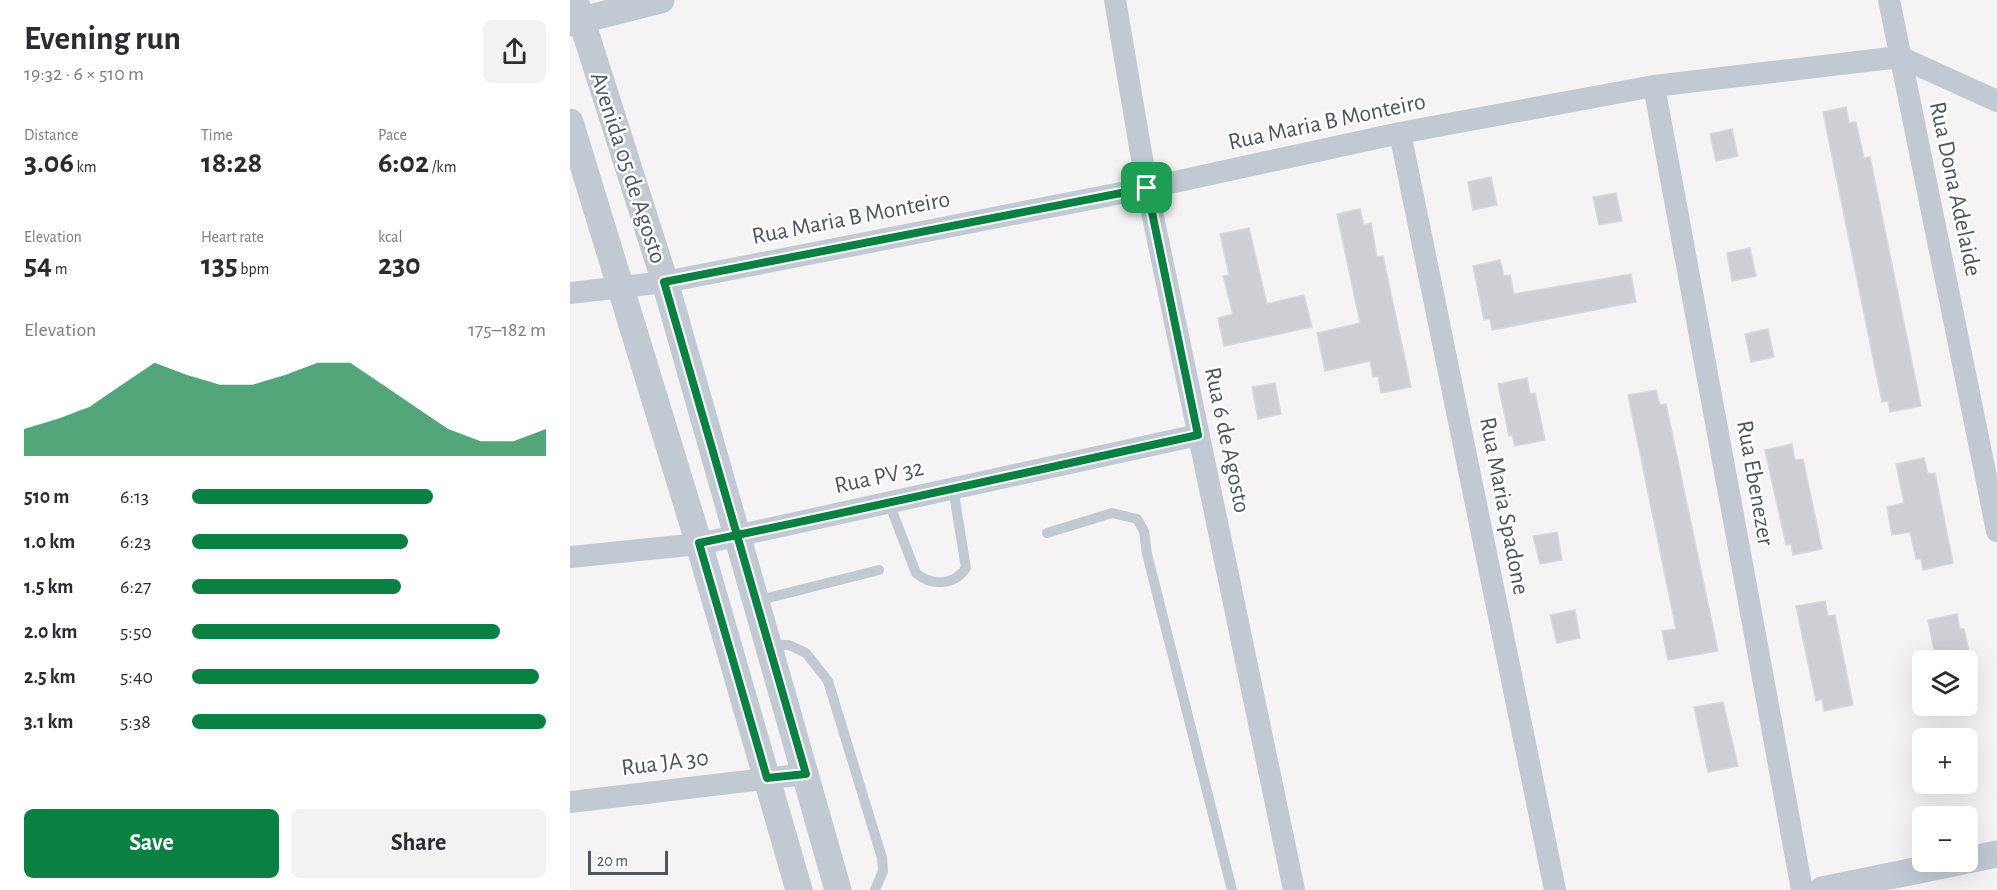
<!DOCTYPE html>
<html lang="en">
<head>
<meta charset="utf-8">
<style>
	body { margin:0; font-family:"Alegreya Sans",sans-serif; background:#f2f2f3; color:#2b2b33; height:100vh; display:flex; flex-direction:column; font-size:22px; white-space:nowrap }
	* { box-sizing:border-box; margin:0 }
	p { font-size:20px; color:#7c7c81 }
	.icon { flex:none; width:33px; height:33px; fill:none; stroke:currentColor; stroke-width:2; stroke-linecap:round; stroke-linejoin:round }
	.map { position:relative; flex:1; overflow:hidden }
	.side { display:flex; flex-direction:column; background:#fff; width:570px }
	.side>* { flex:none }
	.buttons { position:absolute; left:1342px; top:650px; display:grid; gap:12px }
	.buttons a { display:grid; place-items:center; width:66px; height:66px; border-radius:9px; background:#fff; box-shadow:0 6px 24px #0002; font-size:30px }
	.scale { position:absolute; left:18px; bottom:15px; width:80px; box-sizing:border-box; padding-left:6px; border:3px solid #4a5661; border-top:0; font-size:16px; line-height:21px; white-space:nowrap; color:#4a5661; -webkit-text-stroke:4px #fff; paint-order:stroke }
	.pin { position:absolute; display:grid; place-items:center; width:51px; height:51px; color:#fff; margin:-26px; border-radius:12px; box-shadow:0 3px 9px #0006 }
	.round { display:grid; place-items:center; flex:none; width:63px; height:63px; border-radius:9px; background:#f2f2f3 }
	.overview { display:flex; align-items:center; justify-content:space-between; height:102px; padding:0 24px }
	h1 { font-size:33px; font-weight:700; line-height:45px }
	.figures { display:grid; grid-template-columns:repeat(3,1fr); gap:9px; height:102px; padding:6px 24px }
	.figures div { display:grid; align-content:center }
	.figures b { font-size:30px; font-weight:700 }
	.figures small { font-size:16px; font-weight:400 }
	.figures p { font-size:16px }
	.chart { height:168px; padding:12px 24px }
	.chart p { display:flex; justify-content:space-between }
	.chart svg { width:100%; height:108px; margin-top:6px; fill:#0b8043; opacity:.7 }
	.primary-button { display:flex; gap:12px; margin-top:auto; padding:12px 24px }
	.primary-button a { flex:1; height:69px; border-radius:9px; background:#0b8043; color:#fff; font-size:24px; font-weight:700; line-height:69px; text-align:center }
	.primary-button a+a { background:#f2f2f3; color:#2b2b33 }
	ul { padding:0 24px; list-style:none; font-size:20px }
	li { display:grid; grid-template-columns:96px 72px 1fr; align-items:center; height:45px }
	li i { height:15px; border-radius:8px; background:#0b8043 }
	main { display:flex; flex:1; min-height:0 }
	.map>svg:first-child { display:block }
	.building { fill:#cdcfd5; stroke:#d7d9de; stroke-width:1.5 }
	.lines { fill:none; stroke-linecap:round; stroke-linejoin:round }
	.service { stroke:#c1cad2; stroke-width:10 }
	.minor { stroke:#c1cad2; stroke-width:22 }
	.tertiary { stroke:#c1cad2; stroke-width:27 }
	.route-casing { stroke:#fff; stroke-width:12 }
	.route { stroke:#0b8043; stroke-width:8 }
	.labels { text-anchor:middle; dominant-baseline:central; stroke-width:5; stroke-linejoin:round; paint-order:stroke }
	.street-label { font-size:24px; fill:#4a5661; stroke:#fff }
</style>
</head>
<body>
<main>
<section class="side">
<div class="overview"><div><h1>Evening run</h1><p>19:32 · 6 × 510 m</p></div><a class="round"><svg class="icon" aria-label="share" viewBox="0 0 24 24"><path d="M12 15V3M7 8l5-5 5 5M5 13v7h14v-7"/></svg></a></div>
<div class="figures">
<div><p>Distance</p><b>3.06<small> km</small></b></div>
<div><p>Time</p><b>18:28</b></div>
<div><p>Pace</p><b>6:02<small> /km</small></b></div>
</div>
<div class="figures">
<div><p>Elevation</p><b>54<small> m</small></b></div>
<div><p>Heart rate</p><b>135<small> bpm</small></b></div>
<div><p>kcal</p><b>230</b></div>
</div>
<div class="chart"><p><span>Elevation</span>175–182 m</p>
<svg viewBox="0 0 160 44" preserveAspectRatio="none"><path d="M0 44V33L10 29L20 24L30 15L40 6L50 11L60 15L70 15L80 11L90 6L100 6L110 15L120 24L130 33L140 38L150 38L160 33V44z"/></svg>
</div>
<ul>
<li><b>510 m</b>6:13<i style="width:68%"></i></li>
<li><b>1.0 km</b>6:23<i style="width:61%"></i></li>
<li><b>1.5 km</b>6:27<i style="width:59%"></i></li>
<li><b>2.0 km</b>5:50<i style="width:87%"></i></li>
<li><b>2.5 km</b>5:40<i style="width:98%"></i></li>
<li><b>3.1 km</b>5:38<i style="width:100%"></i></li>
</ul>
<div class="primary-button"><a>Save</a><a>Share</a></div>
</section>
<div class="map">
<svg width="1427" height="890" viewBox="0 0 1427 890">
	<rect width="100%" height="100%" fill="#f5f3f3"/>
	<!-- building -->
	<path class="building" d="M1276 107 1279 123 1286 122 1294 158 1300 157 1351 406 1320 412 1318 401 1312 402 1253 112Z
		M1162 129 1168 156 1146 161 1140 134Z
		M921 177 927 205 903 210 898 182Z
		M1046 193 1052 221 1029 225 1023 197Z
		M790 209 794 225 801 223 807 257 813 256 841 387 811 393 808 376 803 377 800 361 755 371 747 333 790 323 767 214Z
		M679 228 697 304 734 295 742 327 654 346 648 318 663 314 653 276 659 275 650 234Z
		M1180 248 1186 276 1162 281 1157 253Z
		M930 260 934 276 940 275 944 294 1061 274 1066 302 922 330 920 319 914 320 903 266Z
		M1198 329 1204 357 1181 362 1175 334Z
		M957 378 960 394 965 393 975 440 945 446 942 435 939 436 928 384Z
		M705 383 711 414 688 419 682 387Z
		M1086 390 1090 405 1096 404 1148 651 1098 660 1092 631 1106 629 1058 395Z
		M1222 444 1225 460 1233 459 1252 549 1223 555 1221 544 1216 545 1195 450Z
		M1354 458 1358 474 1365 473 1383 563 1353 570 1351 559H1346L1340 532 1322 535 1317 507 1334 503 1326 464Z
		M987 532 992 560 970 564 963 536Z
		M1255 601 1258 616 1265 615 1283 705 1254 711 1252 699 1246 701 1226 606Z
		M1005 610 1010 638 987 643 980 615Z
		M1387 614 1390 629H1394L1401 660H1366L1358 620Z
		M1153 702 1168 766 1138 772 1124 707Z"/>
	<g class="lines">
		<!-- service -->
		<path class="service" d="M319 503 346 573C361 586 384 586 396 568L383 488
			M477 533 542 513 567 519 574 531 577 554 662 890
			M186 601 309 570
			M199 645H219L236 653 258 681 312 858 313 871 305 890"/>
		<!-- minor -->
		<path class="minor" d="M545 0 577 188 724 890
			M1319 0 1427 531
			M1084 86 1232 890
			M830 133 985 890
			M0 293 95 282 577 188 830 133 1084 86 1330 57 1427 101
			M0 557 129 544 628 435
			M0 802 236 774"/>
		<!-- tertiary -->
		<path class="tertiary" d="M5 0 95 282 268 890
			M0 23 91 0
			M0 122 129 544 229 890
			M1398 860 1427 854
			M1252 890 1393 861"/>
	</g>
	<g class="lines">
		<!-- route casing -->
		<g class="route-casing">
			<path id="route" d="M577 188 628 435C462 471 295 509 129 543L197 778 236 774C189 611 141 447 94 282L577 188"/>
		</g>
		<!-- route -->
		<use href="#route" class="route"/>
	</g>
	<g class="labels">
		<!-- street labels -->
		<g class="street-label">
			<text transform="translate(757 122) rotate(-12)">Rua Maria B Monteiro</text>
			<text transform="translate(58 168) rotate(72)">Avenida 05 de Agosto</text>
			<text transform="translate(1385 189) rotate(78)">Rua Dona Adelaide</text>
			<text transform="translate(281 218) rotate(-11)">Rua Maria B Monteiro</text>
			<text transform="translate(657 440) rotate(78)">Rua 6 de Agosto</text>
			<text transform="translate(309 477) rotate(-12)">Rua PV 32</text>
			<text transform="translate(1185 483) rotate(80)">Rua Ebenezer</text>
			<text transform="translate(934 506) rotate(79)">Rua Maria Spadone</text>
			<text transform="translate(95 763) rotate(-7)">Rua JA 30</text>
		</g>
	</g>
</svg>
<div class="buttons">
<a><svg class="icon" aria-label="layers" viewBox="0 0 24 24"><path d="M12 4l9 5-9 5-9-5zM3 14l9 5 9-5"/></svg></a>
<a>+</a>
<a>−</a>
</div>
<div class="scale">20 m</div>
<div class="pin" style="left:577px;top:188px;background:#1e9e55"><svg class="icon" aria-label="arrive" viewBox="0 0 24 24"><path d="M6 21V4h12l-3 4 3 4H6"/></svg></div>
</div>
</main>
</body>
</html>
